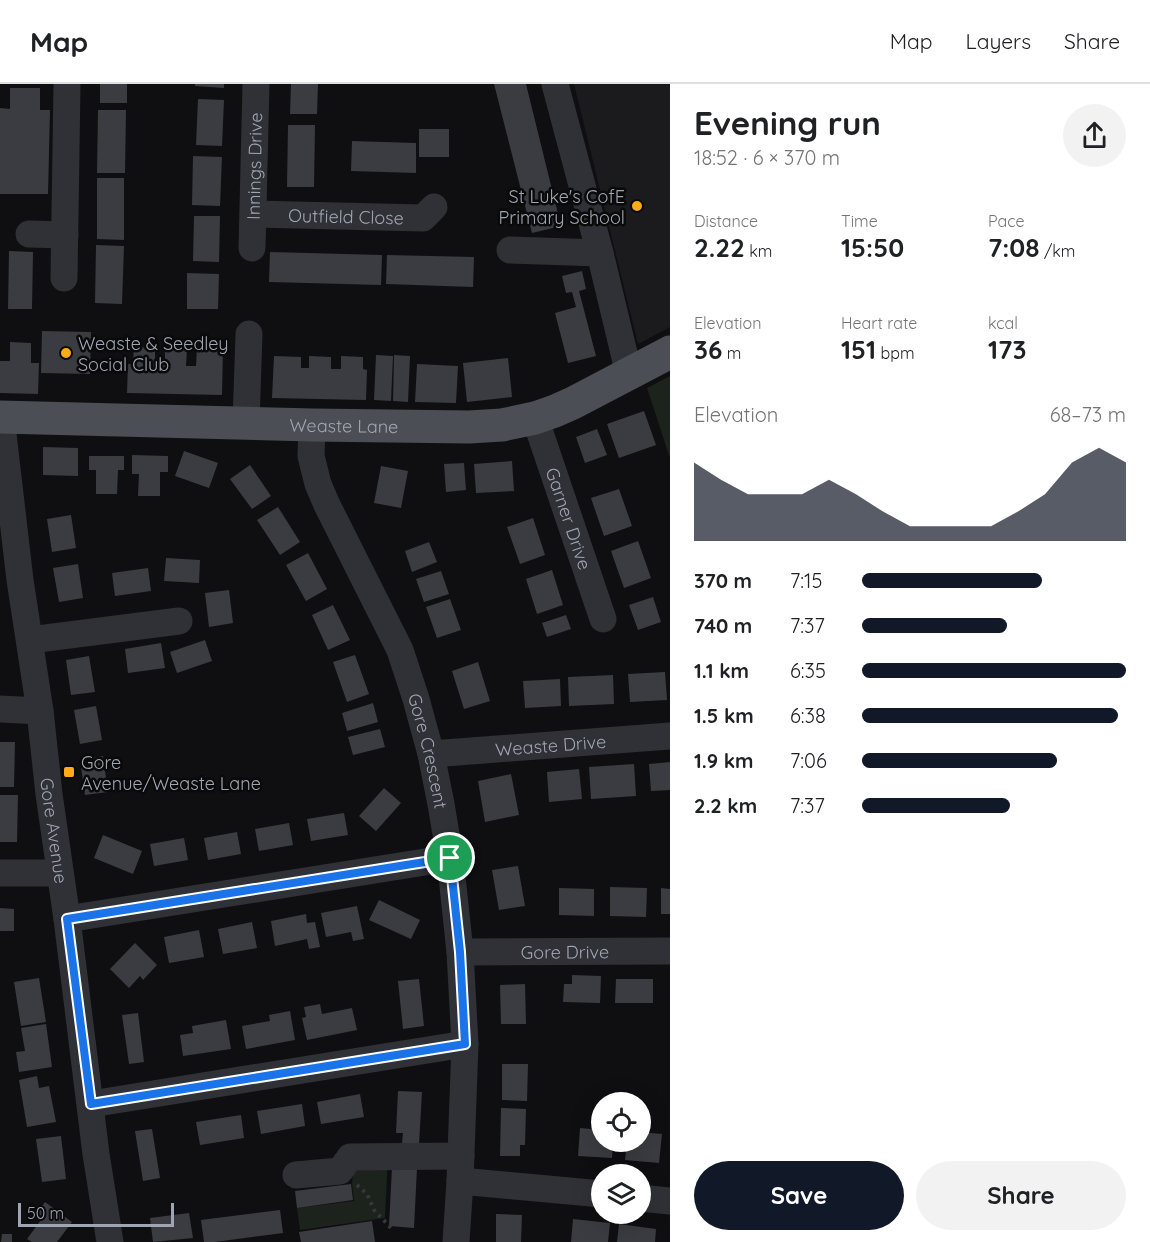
<!DOCTYPE html>
<html lang="en">
<head>
<meta charset="utf-8">
<style>
	body { margin:0; font-family:Quicksand,sans-serif; background:#f2f2f2; color:#202124; height:100vh; display:flex; flex-direction:column; font-size:22px; white-space:nowrap }
	* { box-sizing:border-box; margin:0 }
	p { font-size:20px; color:#757577 }
	.icon { flex:none; width:33px; height:33px; fill:none; stroke:currentColor; stroke-width:2; stroke-linecap:round; stroke-linejoin:round }
	.map { position:relative; flex:1; overflow:hidden }
	.details { display:flex; flex-direction:column; background:#fff; width:480px }
	.details>* { flex:none }
	.tools { position:absolute; left:591px; top:1008px; display:grid; gap:12px }
	.tools a { display:grid; place-items:center; width:60px; height:60px; border-radius:50%; background:#fff; box-shadow:0 6px 24px #0002; font-size:30px }
	.scale { position:absolute; left:18px; bottom:15px; width:156px; box-sizing:border-box; padding-left:6px; border:3px solid #9fa6b3; border-top:0; font-size:16px; line-height:21px; white-space:nowrap; color:#9fa6b3; -webkit-text-stroke:4px #0a0a0b; paint-order:stroke }
	.pin { position:absolute; display:grid; place-items:center; width:51px; height:51px; color:#fff; margin:-26px; border:3px solid #fff; border-radius:50%; box-shadow:0 2px 6px #0007 }
	.round { display:grid; place-items:center; flex:none; width:63px; height:63px; border-radius:32px; background:#f2f2f2 }
	.summary { display:flex; align-items:center; justify-content:space-between; height:102px; padding:0 24px }
	h1 { font-size:33px; font-weight:700; line-height:45px }
	.stats { display:grid; grid-template-columns:repeat(3,1fr); gap:9px; height:102px; padding:6px 24px }
	.stats div { display:grid; align-content:center }
	.stats b { font-size:26px; font-weight:700 }
	.stats small { font-size:16px; font-weight:400 }
	.stats p { font-size:16px }
	.chart { height:168px; padding:12px 24px }
	.chart p { display:flex; justify-content:space-between }
	.chart svg { width:100%; height:108px; margin-top:6px; fill:#111827; opacity:.7 }
	.action { display:flex; gap:12px; margin-top:auto; padding:12px 24px }
	.action a { flex:1; height:69px; border-radius:36px; background:#111827; color:#fff; font-size:24px; font-weight:700; line-height:69px; text-align:center }
	.action a+a { background:#f2f2f2; color:#202124 }
	ul { padding:0 24px; list-style:none; font-size:20px }
	li { display:grid; grid-template-columns:96px 72px 1fr; align-items:center; height:45px }
	li i { height:15px; border-radius:8px; background:#111827 }
	header { display:flex; align-items:center; gap:36px; box-sizing:border-box; height:84px; padding:0 30px; background:#fff; border-bottom:2px solid #e0e0e0 }
	header strong { font-size:28px }
	nav { display:flex; gap:33px; margin-inline-start:auto; font-size:21px }
	main { display:flex; flex:1; min-height:0 }
	.map>svg:first-child { display:block }
	.built { fill:#1b1b1e }
	.green { fill:#1b231c }
	.building { fill:#3b3c41 }
	.lines { fill:none; stroke-linecap:round; stroke-linejoin:round }
	.path { stroke:#36383d; stroke-width:4; stroke-dasharray:3 4.5; stroke-linecap:butt }
	.minor { stroke:#303136; stroke-width:27 }
	.major { stroke:#4c4e55; stroke-width:33 }
	.route-casing { stroke:#fff; stroke-width:12 }
	.route { stroke:#1a73e8; stroke-width:8 }
	.poi-dot { fill:#ffaa19; stroke:#0a0a0b; stroke-width:2 }
	.labels { text-anchor:middle; dominant-baseline:central; stroke-width:5; stroke-linejoin:round; paint-order:stroke }
	.street-label { font-size:18px; fill:#9fa6b3; stroke:#0a0a0b }
	.poi-label { font-size:18px; fill:#9fa6b3; stroke:#0a0a0b; text-anchor:start }
</style>
</head>
<body>
<header>
<strong>Map</strong>
<nav><a>Map</a><a>Layers</a><a>Share</a></nav>
</header>
<main>
<div class="map">
<svg width="670" height="1158" viewBox="0 0 670 1158">
	<rect width="100%" height="100%" fill="#0f0f11"/>
	<!-- built -->
	<path class="built" d="M574 0H670V243L638 260Z"/>
	<!-- green -->
	<path class="green" d="M670 292V374L647 304Z
		M388 1072 385 1134 300 1146 297 1124 354 1117 352 1099 355 1075Z"/>
	<!-- building -->
	<path class="building" d="M100 0H127V19H100Z
		M195 0H224V4L195 2Z
		M291 0H318L317 30H290Z
		M494 0H526L561 142 532 149Z
		M10 4H40V26H50L48 110H0V24L10 25Z
		M198 15 224 16 222 62 196 61Z
		M98 26H126L125 89H97Z
		M288 41H315L314 103H287Z
		M419 45H449V73H419Z
		M352 57 416 59V89L351 87Z
		M193 72 222 73 220 122 192 121Z
		M97 94H124V156L97 155Z
		M194 132H220L219 178 193 177Z
		M96 161 124 162 122 220 95 219Z
		M9 167 33 168 32 225H8Z
		M270 168 382 171 381 201 269 198Z
		M387 171 474 173 473 203 386 200Z
		M582 187 586 205 579 207 596 272 568 279 555 229 576 223 572 208 566 209 562 192Z
		M187 189 219 190 218 225H187Z
		M42 247 91 248 90 290 41 289Z
		M10 258 31 259V279H39L38 310 0 309V277H10Z
		M134 263 155 264V280L165 281V264H187L186 282H196L197 263H223L222 311 127 309 128 280H133Z
		M376 271 393 272 391 317 374 316Z
		M394 271 410 272 408 318 393 317Z
		M274 272 301 273V284H309V272L331 273V285H341V272L363 273V285L367 286 366 316 272 314Z
		M508 274 512 313 467 318 463 279Z
		M417 280 458 282 456 319 415 318Z
		M644 327 656 361 619 374 607 340Z
		M597 345 607 371 585 379 576 353Z
		M43 363 78 364V392L43 391Z
		M184 367 218 379 209 404 175 392Z
		M132 371 168 372V388H160V412H138L139 390H132Z
		M89 372H124V386H118L117 410H96V386H89Z
		M512 377 514 407 476 409 474 380Z
		M464 379 466 406 446 408 444 380Z
		M250 381 271 412 252 425 230 395Z
		M381 382 408 387 401 424 374 419Z
		M619 405 632 442 604 452 591 414Z
		M278 423 300 458 280 471 257 436Z
		M71 431 76 464 52 468 47 435Z
		M533 434 545 471 520 480 507 443Z
		M638 457 651 494 624 504 611 467Z
		M429 458 437 478 412 488 405 467Z
		M308 469 327 505 306 517 286 481Z
		M166 474 200 476 199 499 164 497Z
		M78 480 83 514 59 518 53 484Z
		M148 484 151 507 115 512 112 489Z
		M552 486 563 521 537 530 526 495Z
		M441 487 449 510 424 518 416 495Z
		M229 506 233 539 209 543 205 509Z
		M653 513 661 538 638 546 629 521Z
		M450 515 461 546 437 554 426 523Z
		M333 521 350 556 328 566 312 531Z
		M566 531 571 545 547 553 542 539Z
		M205 556 212 577 177 589 170 568Z
		M161 559 165 584 128 589 125 565Z
		M355 571 369 610 347 618 333 578Z
		M89 572 95 608 71 611 66 576Z
		M478 578 490 617 464 625 452 587Z
		M665 588 667 616 630 618 628 590Z
		M613 591 614 620 569 622 568 593Z
		M560 595 561 622 525 624 523 597Z
		M373 619 378 638 347 647 342 629Z
		M96 622 102 656 80 660 74 626Z
		M380 645 385 663 353 671 348 653Z
		M0 658H15L14 703H0Z
		M103 672 108 708 85 711 80 676Z
		M670 678V706L651 707 649 680Z
		M634 680 636 712 591 715 589 683Z
		M579 685 582 715 549 718 547 688Z
		M511 690 519 731 485 738 478 697Z
		M384 704 401 719 376 747 359 732Z
		M0 711H18L17 758H0Z
		M344 729 348 751 311 757 307 735Z
		M289 739 293 761 259 767 255 745Z
		M237 748 241 770 208 776 204 754Z
		M103 751 142 767 133 790 94 774Z
		M184 754 188 776 154 782 150 760Z
		M518 782 525 822 499 826 492 786Z
		M610 803 647 804 646 833 610 832Z
		M559 804 594 805V832L559 831Z
		M661 804 670 805V830H661Z
		M379 816 420 836 411 855 369 836Z
		M357 822 364 855 353 857 351 848 326 853 321 829Z
		M0 824 14 825V847H0Z
		M306 830 307 839 315 838 320 863 309 865 307 855 275 862 271 837Z
		M252 838 257 864 223 870 218 845Z
		M199 846 204 873 169 879 164 853Z
		M135 859 157 881 143 896 140 892 129 904 110 885Z
		M572 891 601 892 600 919 563 918 564 900H572Z
		M39 894 46 938 21 942 14 898Z
		M419 895 424 942 403 945 398 897Z
		M616 895H653V919H615Z
		M525 900 526 940H501L500 901Z
		M320 920 322 930 352 924 357 946 307 956 302 934 306 933 304 923Z
		M290 927 295 956 246 965 242 942 270 937 269 931Z
		M138 929 144 978 129 980 122 931Z
		M226 936 231 965 183 972 180 951 193 949 192 942Z
		M46 940 52 983 19 988 16 968 25 967 21 944Z
		M502 980H528L527 1017 502 1016Z
		M37 992 39 1004 49 1002 56 1038 27 1043 19 996Z
		M398 1007 422 1008 419 1061 402 1060 403 1049H396Z
		M360 1010 364 1033 321 1040 317 1018Z
		M302 1020 305 1042 261 1050 257 1027Z
		M501 1024 526 1025 525 1061H520V1072H500Z
		M241 1031 244 1054 200 1061 196 1038Z
		M580 1044 602 1046V1058H613L612 1074 578 1072Z
		M152 1045 160 1094 143 1097 135 1047Z
		M640 1048 662 1050 659 1079 625 1076 627 1058H640Z
		M61 1052 66 1095 42 1098 36 1055Z
		M392 1083 417 1084 414 1144 389 1142Z
		M351 1100 353 1116 297 1124 295 1107Z
		M45 1118 72 1138 57 1158H32L27 1155 43 1133 37 1129Z
		M280 1126 283 1149 215 1158H204L201 1136Z
		M189 1129 193 1154 153 1158 150 1134Z
		M496 1130 522 1131 521 1158H496Z
		M573 1135 610 1139 608 1158H571Z
		M372 1137 375 1158H301L299 1148Z
		M619 1140 656 1145 655 1158H617Z
		M2 1150H12V1158H1Z"/>
	<g class="lines">
		<!-- path -->
		<path class="path" d="M357 1101 367 1110 374 1126 391 1144"/>
		<!-- minor -->
		<g class="minor">
			<path d="M555 0 600 169 629 290"/>
			<path id="s1" d="M254 130 423 134 434 123"/>
			<path d="M29 150 65 151"/>
			<path id="s2" d="M252 164 256 0"/>
			<path d="M510 166 600 169"/>
			<path d="M64 194 67 0"/>
			<path id="s3" d="M1 333 20 496 40 627 49 710 67 835 96 1070 110 1158"/>
			<path id="s4" d="M535 334 603 535"/>
			<path d="M246 339 249 250"/>
			<path id="s5" d="M312 341 311 372 318 400 327 421 400 566 416 615 431 670 441 720 450 774 460 868 465 960 460 1097 456 1158"/>
			<path d="M30 556 179 537"/>
			<path d="M0 625 40 627"/>
			<path id="s6" d="M431 670 670 652"/>
			<path d="M0 789H60"/>
			<path d="M67 835 450 774"/>
			<path id="s7" d="M460 868 670 867"/>
			<path d="M91 1020 465 960"/>
			<path d="M296 1091 340 1087 350 1073 461 1072"/>
			<path d="M460 1097 602 1110"/>
			<path d="M640 1114 670 1117"/>
		</g>
		<!-- major -->
		<path class="major" id="s8" d="M0 333 312 341 469 343 502 341 535 334 555 327 573 319 670 268"/>
	</g>
	<g class="lines">
		<!-- route casing -->
		<g class="route-casing">
			<path id="route" d="M450 774 460 868 465 960 91 1020 67 835Z"/>
		</g>
		<!-- route -->
		<use href="#route" class="route"/>
	</g>
	<!-- markers -->
	<g class="poi-dot">
		<circle cx="637" cy="122" r="6"/>
		<circle cx="66" cy="269" r="6"/>
		<rect x="63" y="682" width="12" height="12" rx="3"/>
	</g>
	<g class="labels">
		<!-- street labels -->
		<g class="street-label">
			<text stroke="none"><textPath href="#s2" startOffset="82">Innings Drive</textPath></text>
			<text stroke="none"><textPath href="#s1" startOffset="92">Outfield Close</textPath></text>
			<text stroke="none"><textPath href="#s8" startOffset="344">Weaste Lane</textPath></text>
			<text stroke="none"><textPath href="#s4" startOffset="106">Garner Drive</textPath></text>
			<text stroke="none"><textPath href="#s6" startOffset="120">Weaste Drive</textPath></text>
			<text stroke="none"><textPath href="#s5" startOffset="350">Gore Crescent</textPath></text>
			<text stroke="none"><textPath href="#s3" startOffset="417">Gore Avenue</textPath></text>
			<text stroke="none"><textPath href="#s7" startOffset="105">Gore Drive</textPath></text>
		</g>
		<!-- poi labels -->
		<g class="poi-label">
			<text x="625" y="112" text-anchor="end">St Luke's CofE<tspan x="625" dy="21">Primary School</tspan></text>
			<text x="78" y="259">Weaste &amp; Seedley<tspan x="78" dy="21">Social Club</tspan></text>
			<text x="81" y="678">Gore<tspan x="81" dy="21">Avenue/Weaste Lane</tspan></text>
		</g>
	</g>
</svg>
<div class="tools">
<a><svg class="icon" aria-label="locate" viewBox="0 0 24 24"><circle cx="12" cy="12" r="6"/><path d="M12 2v4M12 18v4M2 12h4M18 12h4"/></svg></a>
<a><svg class="icon" aria-label="layers" viewBox="0 0 24 24"><path d="M12 4l9 5-9 5-9-5zM3 14l9 5 9-5"/></svg></a>
</div>
<div class="scale">50 m</div>
<div class="pin" style="left:450px;top:774px;background:#1e9e55"><svg class="icon" aria-label="arrive" viewBox="0 0 24 24"><path d="M6 21V4h12l-3 4 3 4H6"/></svg></div>
</div>
<section class="details">
<div class="summary"><div><h1>Evening run</h1><p>18:52 · 6 × 370 m</p></div><a class="round"><svg class="icon" aria-label="share" viewBox="0 0 24 24"><path d="M12 15V3M7 8l5-5 5 5M5 13v7h14v-7"/></svg></a></div>
<div class="stats">
<div><p>Distance</p><b>2.22<small> km</small></b></div>
<div><p>Time</p><b>15:50</b></div>
<div><p>Pace</p><b>7:08<small> /km</small></b></div>
</div>
<div class="stats">
<div><p>Elevation</p><b>36<small> m</small></b></div>
<div><p>Heart rate</p><b>151<small> bpm</small></b></div>
<div><p>kcal</p><b>173</b></div>
</div>
<div class="chart"><p><span>Elevation</span>68–73 m</p>
<svg viewBox="0 0 160 44" preserveAspectRatio="none"><path d="M0 44V12L10 19L20 25L30 25L40 25L50 19L60 25L70 32L80 38L90 38L100 38L110 38L120 32L130 25L140 12L150 6L160 12V44z"/></svg>
</div>
<ul>
<li><b>370 m</b>7:15<i style="width:68%"></i></li>
<li><b>740 m</b>7:37<i style="width:55%"></i></li>
<li><b>1.1 km</b>6:35<i style="width:100%"></i></li>
<li><b>1.5 km</b>6:38<i style="width:97%"></i></li>
<li><b>1.9 km</b>7:06<i style="width:74%"></i></li>
<li><b>2.2 km</b>7:37<i style="width:56%"></i></li>
</ul>
<div class="action"><a>Save</a><a>Share</a></div>
</section>
</main>
</body>
</html>
